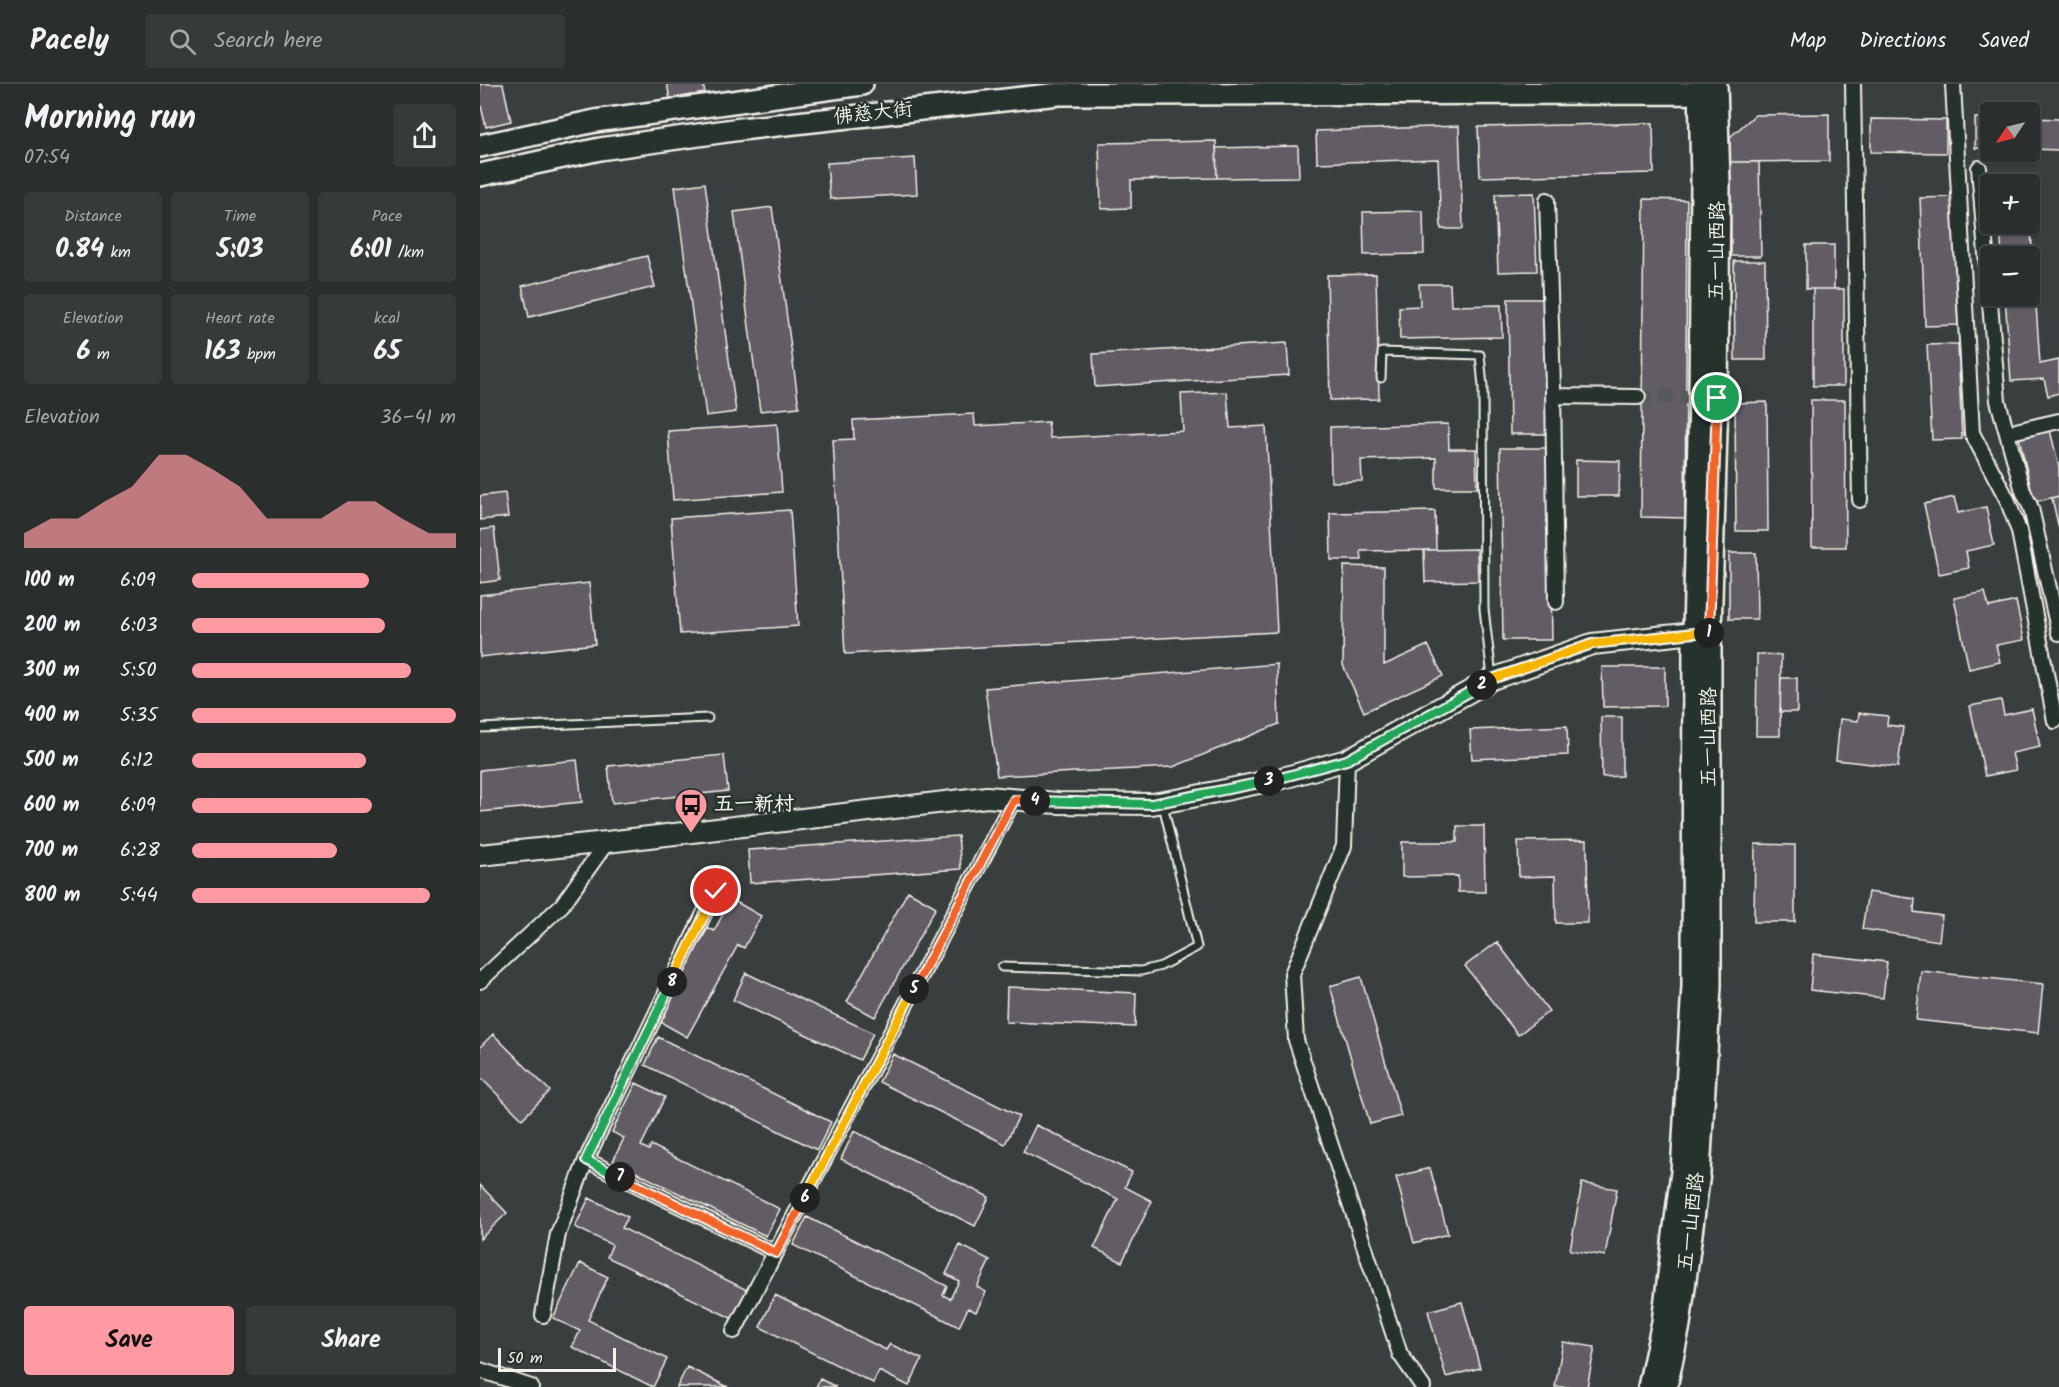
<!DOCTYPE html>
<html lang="en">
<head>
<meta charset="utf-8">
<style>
	body { margin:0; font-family:Kalam,"LXGW WenKai TC",sans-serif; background:#363b3a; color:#f1f3f6; height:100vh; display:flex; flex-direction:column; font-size:22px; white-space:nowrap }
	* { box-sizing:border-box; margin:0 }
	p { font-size:20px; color:#a5a9aa }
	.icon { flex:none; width:33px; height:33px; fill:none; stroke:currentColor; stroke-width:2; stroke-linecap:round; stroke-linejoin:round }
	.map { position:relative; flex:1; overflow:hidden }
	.details { display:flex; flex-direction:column; background:#2a2f2e; width:480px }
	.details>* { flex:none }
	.needle { width:39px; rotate:235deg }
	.tools { position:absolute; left:1500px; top:18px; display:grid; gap:12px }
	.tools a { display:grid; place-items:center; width:60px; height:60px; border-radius:6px; background:#2a2f2e; box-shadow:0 2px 4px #0004,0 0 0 2px #464a4a; font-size:30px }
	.scale { position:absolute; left:18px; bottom:15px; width:118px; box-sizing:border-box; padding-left:6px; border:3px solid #f4f1e8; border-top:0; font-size:16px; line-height:21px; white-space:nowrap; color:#f4f1e8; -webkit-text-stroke:4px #26332d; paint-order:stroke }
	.pin { position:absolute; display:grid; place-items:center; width:51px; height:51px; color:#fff; margin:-26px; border:3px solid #fff; border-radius:50%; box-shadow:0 2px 6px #0007 }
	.km { position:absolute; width:30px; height:30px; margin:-15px; border-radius:50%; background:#222; color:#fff; font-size:16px; line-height:30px; text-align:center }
	.round { display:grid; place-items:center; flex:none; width:63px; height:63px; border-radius:6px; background:#363b3a }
	.head { display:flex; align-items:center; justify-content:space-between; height:102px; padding:0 24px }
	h1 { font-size:33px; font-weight:800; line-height:45px }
	.figures { display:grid; grid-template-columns:repeat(3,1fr); gap:9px; height:102px; padding:6px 24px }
	.figures div { display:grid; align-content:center; border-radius:6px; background:#363b3a; text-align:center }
	.figures b { font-size:26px; font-weight:800 }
	.figures small { font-size:16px; font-weight:400 }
	.figures p { font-size:16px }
	.chart { height:168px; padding:12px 24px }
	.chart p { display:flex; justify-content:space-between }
	.chart svg { width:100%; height:108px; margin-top:6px; fill:#ff9aa2; opacity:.7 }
	.action { display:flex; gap:12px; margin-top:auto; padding:12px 24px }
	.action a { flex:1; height:69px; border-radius:6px; background:#ff9aa2; color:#111; font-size:24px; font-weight:800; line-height:69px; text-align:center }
	.action a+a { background:#363b3a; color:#f1f3f6 }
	ul { padding:0 24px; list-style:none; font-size:20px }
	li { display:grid; grid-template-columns:96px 72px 1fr; align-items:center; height:45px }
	li i { height:15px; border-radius:8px; background:#ff9aa2 }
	header { display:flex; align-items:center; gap:36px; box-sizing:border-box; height:84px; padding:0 30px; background:#2a2f2e; border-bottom:2px solid #464a4a }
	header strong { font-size:28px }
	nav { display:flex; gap:33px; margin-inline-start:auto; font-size:21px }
	.search { width:420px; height:54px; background:#363b3a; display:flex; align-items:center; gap:15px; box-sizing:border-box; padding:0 21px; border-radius:6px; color:#a5a9aa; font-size:22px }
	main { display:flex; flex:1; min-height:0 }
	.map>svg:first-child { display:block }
	.building { fill:#625c65; stroke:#f4f1e8; stroke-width:1.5 }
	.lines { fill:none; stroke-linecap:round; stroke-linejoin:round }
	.street-tunnel { stroke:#545a58; stroke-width:14; stroke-dasharray:14 7; stroke-linecap:butt }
	.lane-casing { stroke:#f4f1e8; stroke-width:11 }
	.street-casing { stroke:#f4f1e8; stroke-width:18 }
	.secondary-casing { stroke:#f4f1e8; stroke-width:24 }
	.primary-casing { stroke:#f4f1e8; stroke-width:26 }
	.lane { stroke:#26332d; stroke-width:7 }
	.street { stroke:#26332d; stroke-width:14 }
	.secondary { stroke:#26332d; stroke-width:20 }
	.primary { stroke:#26332d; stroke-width:21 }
	.split-1-casing { stroke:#fff; stroke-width:12 }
	.split-2-casing { stroke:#fff; stroke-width:12 }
	.split-3-casing { stroke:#fff; stroke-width:12 }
	.split-4-casing { stroke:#fff; stroke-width:12 }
	.split-5-casing { stroke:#fff; stroke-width:12 }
	.split-6-casing { stroke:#fff; stroke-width:12 }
	.split-7-casing { stroke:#fff; stroke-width:12 }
	.split-8-casing { stroke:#fff; stroke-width:12 }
	.split-9-casing { stroke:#fff; stroke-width:12 }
	.split-1 { stroke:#f0652b; stroke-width:8 }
	.split-2 { stroke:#f5b400; stroke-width:8 }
	.split-3 { stroke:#22a559; stroke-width:8 }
	.split-4 { stroke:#22a559; stroke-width:8 }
	.split-5 { stroke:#f0652b; stroke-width:8 }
	.split-6 { stroke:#f5b400; stroke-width:8 }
	.split-7 { stroke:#f0652b; stroke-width:8 }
	.split-8 { stroke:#22a559; stroke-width:8 }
	.split-9 { stroke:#f5b400; stroke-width:8 }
	.labels { text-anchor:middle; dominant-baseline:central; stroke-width:5; stroke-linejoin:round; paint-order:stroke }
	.street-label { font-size:20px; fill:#f4f1e8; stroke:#26332d }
	.poi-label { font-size:20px; font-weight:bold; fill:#f4f1e8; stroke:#26332d; text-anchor:start }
</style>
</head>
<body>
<header>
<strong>Pacely</strong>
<div class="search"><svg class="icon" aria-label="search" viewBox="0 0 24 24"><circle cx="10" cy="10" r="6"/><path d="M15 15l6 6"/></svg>Search here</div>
<nav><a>Map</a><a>Directions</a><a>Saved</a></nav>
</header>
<main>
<section class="details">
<div class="head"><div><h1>Morning run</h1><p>07:54</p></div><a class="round"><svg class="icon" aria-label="share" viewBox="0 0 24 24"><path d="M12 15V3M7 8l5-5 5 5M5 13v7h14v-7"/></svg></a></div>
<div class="figures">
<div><p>Distance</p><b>0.84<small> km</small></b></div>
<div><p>Time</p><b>5:03</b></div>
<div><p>Pace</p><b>6:01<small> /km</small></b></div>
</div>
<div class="figures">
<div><p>Elevation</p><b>6<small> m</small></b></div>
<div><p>Heart rate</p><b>163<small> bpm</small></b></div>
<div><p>kcal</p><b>65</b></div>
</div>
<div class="chart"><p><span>Elevation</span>36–41 m</p>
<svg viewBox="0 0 160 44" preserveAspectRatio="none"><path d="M0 44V38L10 32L20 32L30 25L40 19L50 6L60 6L70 12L80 19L90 32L100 32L110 32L120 25L130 25L140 32L150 38L160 38V44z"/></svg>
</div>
<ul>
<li><b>100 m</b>6:09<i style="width:67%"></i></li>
<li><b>200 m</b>6:03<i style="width:73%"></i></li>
<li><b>300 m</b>5:50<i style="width:83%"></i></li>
<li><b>400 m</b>5:35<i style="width:100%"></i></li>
<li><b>500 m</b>6:12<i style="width:66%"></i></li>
<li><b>600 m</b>6:09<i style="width:68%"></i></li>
<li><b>700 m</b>6:28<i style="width:55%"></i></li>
<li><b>800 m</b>5:44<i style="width:90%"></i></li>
</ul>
<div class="action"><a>Save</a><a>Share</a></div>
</section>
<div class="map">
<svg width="1579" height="1303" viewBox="0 0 1579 1303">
	<rect width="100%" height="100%" fill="#383f3e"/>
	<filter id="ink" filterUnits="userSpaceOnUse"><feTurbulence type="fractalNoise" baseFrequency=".0167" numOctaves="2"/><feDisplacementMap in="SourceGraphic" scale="12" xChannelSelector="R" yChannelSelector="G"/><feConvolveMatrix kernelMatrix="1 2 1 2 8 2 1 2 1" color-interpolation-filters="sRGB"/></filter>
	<g filter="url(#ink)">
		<!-- building -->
		<path class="building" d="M0 0H23L31 37 6 43 0 18Z
			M187 0H223L225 9 190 15Z
			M1349 30V77L1250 78V53L1275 31Z
			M1495 34H1510V65L1495 64Z
			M1550 34 1579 35V66L1550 65Z
			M1391 35 1466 36V69L1391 68Z
			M1173 39 1174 89 1000 93 998 43Z
			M979 42 983 145H961L958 75 837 79 836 47Z
			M736 57 737 94 651 96V124L621 125 619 59Z
			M818 62 819 93 737 94 736 64Z
			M435 74 437 110 350 115 347 79Z
			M1250 78H1279L1281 172H1251Z
			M1547 94V100H1517V97Z
			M225 99 256 328 226 332 195 103Z
			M1054 109 1057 187 1018 188 1015 110Z
			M1473 113 1478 241 1445 242 1440 114Z
			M1164 115 1207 116 1205 434 1161 433Z
			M292 123 319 323 280 327 254 128Z
			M943 127 944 170 884 171 883 128Z
			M1550 133 1560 280 1579 276V309L1568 312 1564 295 1531 297 1525 212H1550V172H1522L1520 140H1550Z
			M1326 161H1354V205H1326Z
			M167 172 175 203 49 233 42 202Z
			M1254 177H1285L1286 276H1255Z
			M896 190 899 315 850 316 847 191Z
			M939 200H970L971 222 1021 221 1022 253 920 255 919 223 940 222Z
			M1333 205H1364V302H1333Z
			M1028 215H1067L1069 350H1030Z
			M807 259 809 291 615 303 613 270Z
			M1478 260 1482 355 1452 356 1447 261Z
			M747 308 750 344 786 342 797 548 365 570 353 356 374 355 373 336 494 330 495 342 568 338 570 354 703 347 701 310Z
			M1331 316H1365L1366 463H1332Z
			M1287 318 1288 447H1256L1255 319Z
			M297 340 302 408 193 416 188 347Z
			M968 340 969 365H996L997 404H956V374L881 376 882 397 851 398 850 343Z
			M1569 342 1579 383V412L1554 418 1538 349Z
			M1020 364H1069L1072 556H1023Z
			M1096 376 1140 377 1139 412H1096Z
			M25 409 28 433 0 436V412Z
			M1579 412V445L1572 414Z
			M1474 413 1478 429 1506 423 1514 461 1486 467 1489 484 1459 490 1444 420Z
			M310 426 318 542 200 550 191 434Z
			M955 427 956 466 881 467 882 476H851L850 429Z
			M14 444 20 496 0 499V446Z
			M997 465 998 497 945 498 944 466Z
			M1249 469H1276L1277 535H1249Z
			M864 482 904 483V581L948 561 963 592 884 628 863 581Z
			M109 499 115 560 0 573V511Z
			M1505 508 1509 523 1536 517 1544 556 1516 561 1520 578 1489 585 1474 514Z
			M1277 570 1301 571 1300 652H1276Z
			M797 580 799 640 693 683 517 692 505 604Z
			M1122 583H1185V622L1123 623Z
			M1301 594H1317V628H1300Z
			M1521 616 1524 631 1552 625 1560 663 1532 669 1536 686 1505 692 1490 622Z
			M1379 629 1408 632 1407 641 1423 643 1418 683 1356 676 1360 635 1378 637Z
			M1121 633H1142V692L1122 693Z
			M1087 642 1088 671 992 675 990 646Z
			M244 671 248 707 132 719 128 682Z
			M97 676 102 718 0 728V686Z
			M977 742H1004L1005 808H978V792L922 793V758H977Z
			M478 752 481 785 270 799 268 766Z
			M1107 756 1108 839H1076L1075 792 1039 793 1038 757Z
			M1275 760 1315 761V838H1274Z
			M428 807 456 823 395 933 367 918Z
			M1388 808 1435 815 1434 828 1462 832 1459 857 1382 845Z
			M251 815 281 832 264 864 258 861 207 953 177 936 228 844 234 847Z
			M1017 858 1069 927 1038 951 985 882Z
			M1333 870 1407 878 1403 914 1330 906Z
			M1441 887 1563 900 1558 949 1436 936Z
			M266 889 393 949 380 976 253 916Z
			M881 893 921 1032 890 1040 850 902Z
			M527 903 656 909 655 943 526 938Z
			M13 950 70 1007 42 1035 0 993V963Z
			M178 953 351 1038 337 1066 165 981Z
			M413 970 539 1032 525 1060 399 998Z
			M156 999 185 1013 161 1062 169 1066 171 1061 300 1125 286 1152 133 1077 144 1054 132 1048Z
			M556 1041 652 1088 645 1103 672 1117 642 1178 614 1164 638 1115 543 1068Z
			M374 1047 509 1113 495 1142 361 1075Z
			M950 1084 968 1150 934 1159 916 1093Z
			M1102 1099 1137 1105 1125 1172 1090 1166Z
			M0 1101 27 1129 0 1155Z
			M109 1114 148 1133 142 1144 269 1207 255 1236 127 1173 132 1161 95 1143Z
			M327 1133 467 1202 463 1211 470 1215 479 1197 466 1190 480 1161 510 1176 497 1203 506 1208 496 1228 488 1224 479 1243 313 1161Z
			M100 1179 128 1193 108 1236 187 1275 173 1303 92 1263 100 1247 73 1234Z
			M295 1211 406 1266 410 1260 442 1275 429 1302 399 1287 393 1299 280 1243Z
			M982 1218 1000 1284 966 1293 948 1227Z
			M1083 1258 1115 1263 1107 1303H1075Z
			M207 1283 248 1303H197Z
			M340 1295 356 1303H336Z"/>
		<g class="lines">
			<!-- street-tunnel -->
			<path class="street-tunnel" d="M1158 313H1209"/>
			<!-- lane casing -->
			<g class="lane-casing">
				<path id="lane" d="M901 294 902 268 1000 271 1003 303 1004 525 1012 593
					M0 644 228 634
					M522 883 661 887 681 882 717 863 683 721"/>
			</g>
			<!-- street casing -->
			<g class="street-casing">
				<path id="street" d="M1373 0 1380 416
					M1473 0 1492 349 1527 415 1539 447 1575 637
					M1499 84 1518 317 1543 407 1551 424 1579 549
					M1067 116 1073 303 1076 518
					M1073 312 1158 313
					M1527 349 1579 337
					M867 676 864 762 812 890 816 956 920 1270 943 1303
					M0 897 82 821 127 758
					M106 1076 296 1169
					M63 1231 78 1150 106 1076 235 807
					M254 1247 534 715
					M0 1286 51 1303"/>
			</g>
			<!-- secondary casing -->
			<g class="secondary-casing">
				<path id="secondary" d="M0 771 127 758 507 713 577 719 672 720 702 715 803 694 867 676 1012 595 1112 560 1214 549H1230"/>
			</g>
			<!-- primary casing -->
			<g class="primary-casing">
				<path id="primary" d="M0 62 115 37 382 0
					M0 91 120 65 261 45 579 10 1222 9 1233 2
					M1169 1303 1183 1238 1202 1088 1213 902 1214 549 1220 314 1222 98 1220 0
					M1186 1303 1199 1241 1219 1089 1230 902V549L1237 314 1239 98 1236 0"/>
			</g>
			<!-- lane -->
			<use href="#lane" class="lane"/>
			<!-- street -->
			<use href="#street" class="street"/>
			<!-- secondary -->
			<use href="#secondary" class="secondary"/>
			<!-- primary -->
			<use href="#primary" class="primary"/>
		</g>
	</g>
	<g class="lines" filter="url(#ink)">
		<!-- split-1 casing -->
		<g class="split-1-casing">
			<path id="split-1" d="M1229 549 1237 314"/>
		</g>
		<!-- split-2 casing -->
		<g class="split-2-casing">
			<path id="split-2" d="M1002 601 1012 595 1112 560 1214 549H1229"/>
		</g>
		<!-- split-3 casing -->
		<g class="split-3-casing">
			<path id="split-3" d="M789 697 867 676 1002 601"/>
		</g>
		<!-- split-4 casing -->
		<g class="split-4-casing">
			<path id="split-4" d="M555 717 672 720 789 697"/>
		</g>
		<!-- split-5 casing -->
		<g class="split-5-casing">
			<path id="split-5" d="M434 905 534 716 555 717"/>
		</g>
		<!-- split-6 casing -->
		<g class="split-6-casing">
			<path id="split-6" d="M325 1114 434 905"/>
		</g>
		<!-- split-7 casing -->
		<g class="split-7-casing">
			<path id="split-7" d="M140 1093 296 1169 325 1114"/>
		</g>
		<!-- split-8 casing -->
		<g class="split-8-casing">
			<path id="split-8" d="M140 1093 106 1076 192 898"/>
		</g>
		<!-- split-9 casing -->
		<g class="split-9-casing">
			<path id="split-9" d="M192 898 236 807"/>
		</g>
		<!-- split-1 -->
		<use href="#split-1" class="split-1"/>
		<!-- split-2 -->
		<use href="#split-2" class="split-2"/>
		<!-- split-3 -->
		<use href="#split-3" class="split-3"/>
		<!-- split-4 -->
		<use href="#split-4" class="split-4"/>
		<!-- split-5 -->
		<use href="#split-5" class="split-5"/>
		<!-- split-6 -->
		<use href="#split-6" class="split-6"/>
		<!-- split-7 -->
		<use href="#split-7" class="split-7"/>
		<!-- split-8 -->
		<use href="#split-8" class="split-8"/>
		<!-- split-9 -->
		<use href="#split-9" class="split-9"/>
	</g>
	<!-- icons -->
	<defs>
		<g id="bus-pin" transform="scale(1.725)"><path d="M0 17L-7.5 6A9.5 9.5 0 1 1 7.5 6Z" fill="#ff9aa2" stroke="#26332d"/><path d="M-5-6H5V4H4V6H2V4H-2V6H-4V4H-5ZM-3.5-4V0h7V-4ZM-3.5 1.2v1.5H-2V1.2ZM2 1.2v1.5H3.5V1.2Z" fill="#111"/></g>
	</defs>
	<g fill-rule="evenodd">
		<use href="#bus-pin" x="211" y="721"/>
	</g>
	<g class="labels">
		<!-- street labels -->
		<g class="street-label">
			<text transform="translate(393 30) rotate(-6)">佛慈大街</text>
			<text transform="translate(1238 167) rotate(-89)">五一山西路</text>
			<text transform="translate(1230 653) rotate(-90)">五一山西路</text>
			<text transform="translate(1212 1138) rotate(-83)">五一山西路</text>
		</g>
		<!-- poi labels -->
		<g class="poi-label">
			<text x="234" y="721">五一新村</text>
		</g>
	</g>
</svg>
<div class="tools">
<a><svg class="needle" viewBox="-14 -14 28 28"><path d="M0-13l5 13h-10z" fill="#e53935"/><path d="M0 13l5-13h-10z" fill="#a5a9aa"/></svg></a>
<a>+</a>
<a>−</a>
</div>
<div class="scale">50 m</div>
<div class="pin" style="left:1237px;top:314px;background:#1e9e55"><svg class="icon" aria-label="arrive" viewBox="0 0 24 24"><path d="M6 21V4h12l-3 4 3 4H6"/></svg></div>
<div class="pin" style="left:236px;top:807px;background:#d93025"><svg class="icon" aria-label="check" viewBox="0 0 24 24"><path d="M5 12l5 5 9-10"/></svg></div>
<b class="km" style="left:1229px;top:549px">1</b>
<b class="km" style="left:1002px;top:601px">2</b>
<b class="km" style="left:789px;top:697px">3</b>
<b class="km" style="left:555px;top:717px">4</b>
<b class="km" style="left:434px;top:905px">5</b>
<b class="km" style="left:325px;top:1114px">6</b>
<b class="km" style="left:140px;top:1093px">7</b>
<b class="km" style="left:192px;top:898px">8</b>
</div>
</main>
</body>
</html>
